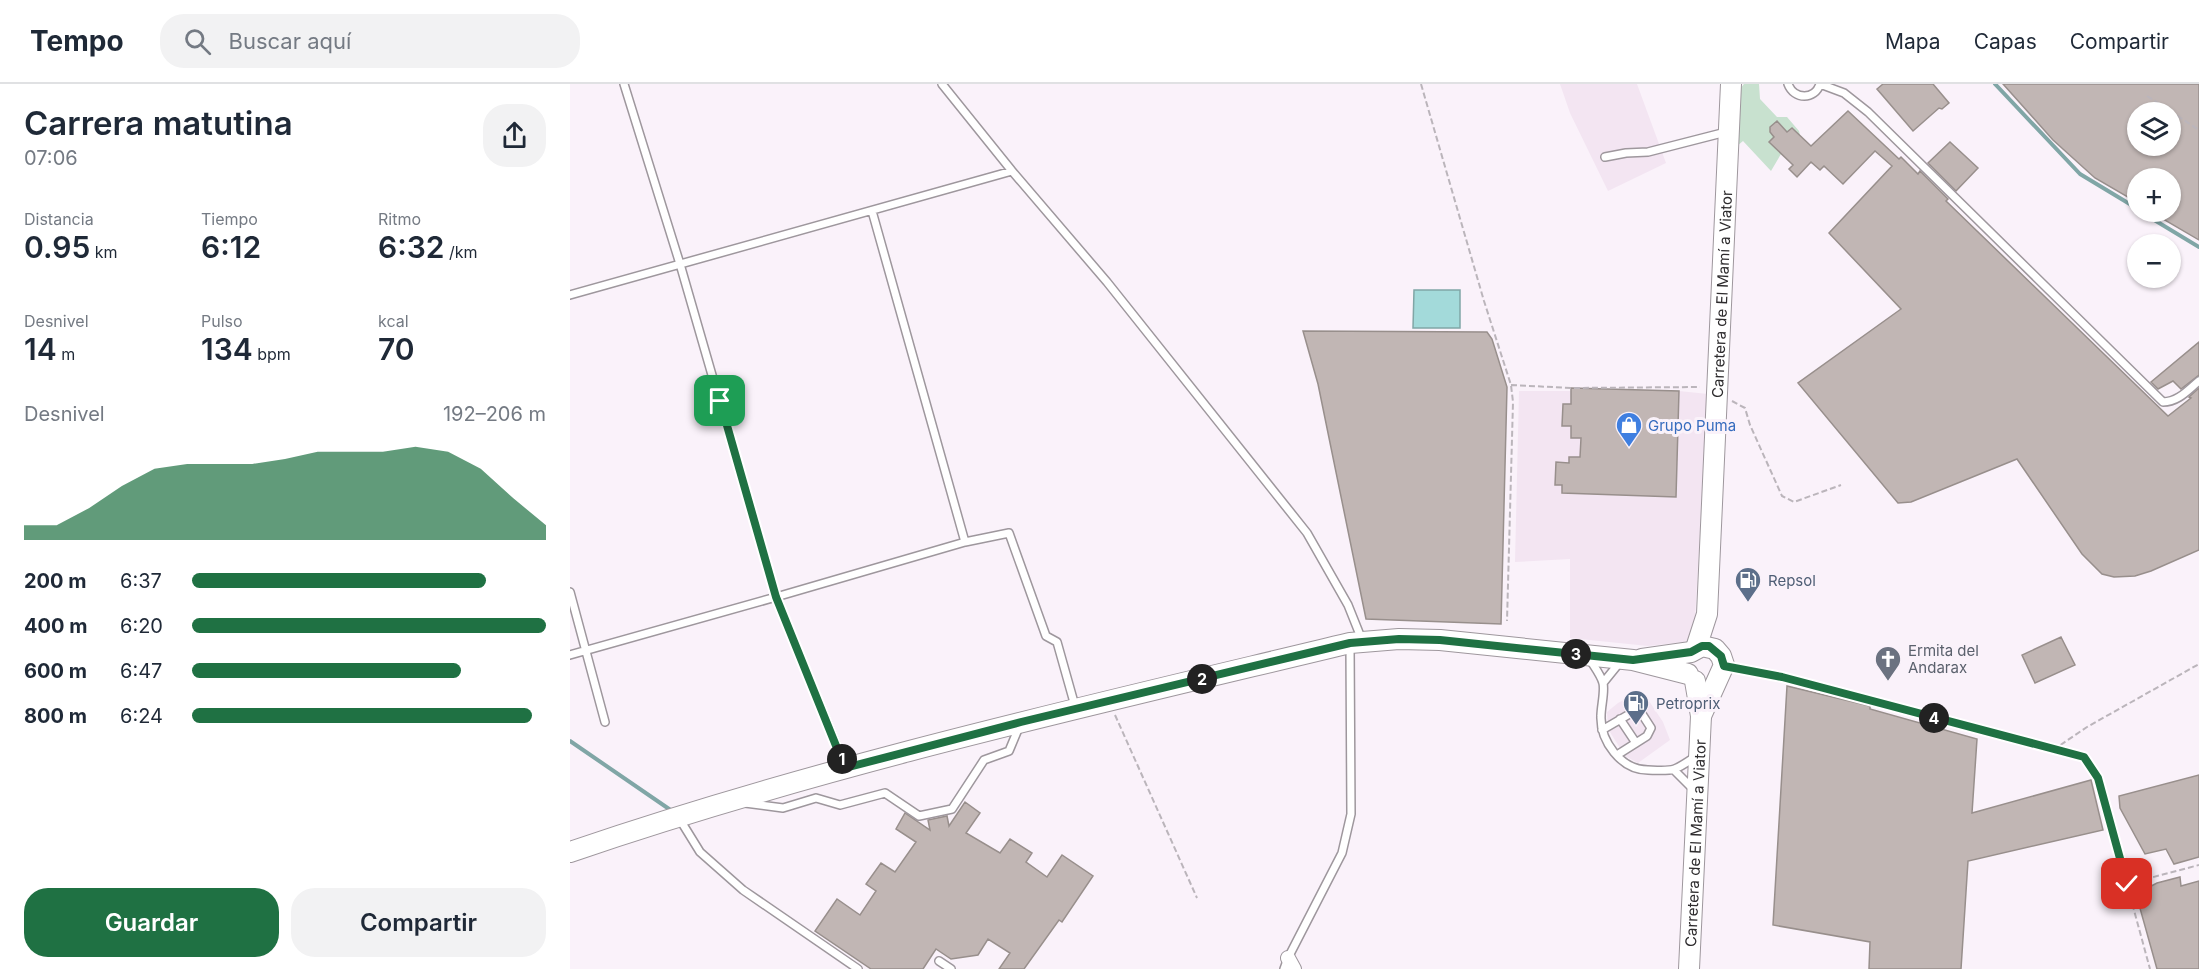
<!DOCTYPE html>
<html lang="es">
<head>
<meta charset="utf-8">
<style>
	body { margin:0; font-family:Inter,sans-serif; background:#f2f2f3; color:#1f2937; height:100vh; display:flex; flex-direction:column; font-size:22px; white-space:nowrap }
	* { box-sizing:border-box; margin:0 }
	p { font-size:20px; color:#747a83 }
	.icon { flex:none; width:33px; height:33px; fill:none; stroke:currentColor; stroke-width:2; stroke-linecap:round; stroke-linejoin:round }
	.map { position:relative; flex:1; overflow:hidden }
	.details { display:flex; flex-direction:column; background:#fff; width:570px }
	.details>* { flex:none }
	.controls { position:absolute; left:1557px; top:18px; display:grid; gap:12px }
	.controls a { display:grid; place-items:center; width:54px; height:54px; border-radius:50%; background:#fff; box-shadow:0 2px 4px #0004; font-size:30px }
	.pin { position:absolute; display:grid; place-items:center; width:51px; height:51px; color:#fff; margin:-26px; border-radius:12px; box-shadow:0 3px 9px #0006 }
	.km { position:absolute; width:30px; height:30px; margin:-15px; border-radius:50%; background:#222; color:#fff; font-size:16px; line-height:30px; text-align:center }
	.round { display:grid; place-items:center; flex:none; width:63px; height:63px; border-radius:24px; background:#f2f2f3 }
	.head { display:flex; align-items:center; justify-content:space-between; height:102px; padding:0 24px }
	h1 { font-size:33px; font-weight:600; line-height:45px }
	.metrics { display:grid; grid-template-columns:repeat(3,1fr); gap:9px; height:102px; padding:6px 24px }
	.metrics div { display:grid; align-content:center }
	.metrics b { font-size:30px; font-weight:600 }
	.metrics small { font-size:16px; font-weight:400 }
	.metrics p { font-size:16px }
	.chart { height:168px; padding:12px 24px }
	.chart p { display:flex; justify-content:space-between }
	.chart svg { width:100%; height:108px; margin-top:6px; fill:#1f7143; opacity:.7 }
	.button { display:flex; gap:12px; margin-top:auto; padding:12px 24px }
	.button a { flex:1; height:69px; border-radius:24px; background:#1f7143; color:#fff; font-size:24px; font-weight:600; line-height:69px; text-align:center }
	.button a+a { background:#f2f2f3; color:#1f2937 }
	ul { padding:0 24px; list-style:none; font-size:20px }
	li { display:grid; grid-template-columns:96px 72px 1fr; align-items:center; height:45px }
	li i { height:15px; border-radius:8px; background:#1f7143 }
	header { display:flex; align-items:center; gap:36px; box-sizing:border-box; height:84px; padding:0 30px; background:#fff; border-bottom:2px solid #e0e1e3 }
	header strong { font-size:28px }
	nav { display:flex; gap:33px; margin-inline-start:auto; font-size:21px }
	.search { width:420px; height:54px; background:#f2f2f3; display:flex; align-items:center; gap:15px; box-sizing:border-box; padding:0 21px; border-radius:24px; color:#747a83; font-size:22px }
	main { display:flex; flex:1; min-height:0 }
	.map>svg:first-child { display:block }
	.built { fill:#f3e5f2 }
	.green { fill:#c8e1cf }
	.water { fill:#a3dada; stroke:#80a6a6; stroke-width:1.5 }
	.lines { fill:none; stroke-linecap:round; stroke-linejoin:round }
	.stream { stroke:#80a6a6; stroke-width:4 }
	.building { fill:#c1b6b4; stroke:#988f8c; stroke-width:1.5; fill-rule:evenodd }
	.lane-casing { stroke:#9e979d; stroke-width:10 }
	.street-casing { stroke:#9e979d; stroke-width:16 }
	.secondary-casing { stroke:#9e979d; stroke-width:22 }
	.path { stroke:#bbb5bb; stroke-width:2; stroke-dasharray:6 3; stroke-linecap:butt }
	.lane { stroke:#fff; stroke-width:7 }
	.street { stroke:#fff; stroke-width:14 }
	.secondary { stroke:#fff; stroke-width:20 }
	.route-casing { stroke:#fff; stroke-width:12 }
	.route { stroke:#1f7143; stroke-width:8 }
	.labels { text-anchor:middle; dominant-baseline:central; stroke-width:6; stroke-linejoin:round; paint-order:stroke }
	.street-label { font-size:15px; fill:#2d2b2d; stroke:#faf2fa }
	.shop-label { font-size:15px; fill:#366cbe; stroke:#faf2fa; text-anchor:start }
	.service-label { font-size:15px; fill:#4e5e75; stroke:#faf2fa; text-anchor:start }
	.worship-label { font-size:15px; fill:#5b616d; stroke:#faf2fa; text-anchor:start }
</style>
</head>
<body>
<header>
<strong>Tempo</strong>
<div class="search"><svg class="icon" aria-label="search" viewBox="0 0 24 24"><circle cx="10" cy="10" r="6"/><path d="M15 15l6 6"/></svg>Buscar aquí</div>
<nav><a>Mapa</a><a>Capas</a><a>Compartir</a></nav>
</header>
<main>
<section class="details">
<div class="head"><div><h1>Carrera matutina</h1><p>07:06</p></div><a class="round"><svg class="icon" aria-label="share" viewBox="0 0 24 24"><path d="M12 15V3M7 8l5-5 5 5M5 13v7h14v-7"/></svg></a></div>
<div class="metrics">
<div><p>Distancia</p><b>0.95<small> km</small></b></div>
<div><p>Tiempo</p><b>6:12</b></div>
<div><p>Ritmo</p><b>6:32<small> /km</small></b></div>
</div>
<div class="metrics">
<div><p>Desnivel</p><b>14<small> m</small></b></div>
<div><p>Pulso</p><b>134<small> bpm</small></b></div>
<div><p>kcal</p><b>70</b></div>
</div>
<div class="chart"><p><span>Desnivel</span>192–206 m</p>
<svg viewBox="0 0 160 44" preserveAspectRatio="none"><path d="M0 44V38L10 38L20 31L30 22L40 15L50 13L60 13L70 13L80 11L90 8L100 8L110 8L120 6L130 8L140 15L150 27L160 38V44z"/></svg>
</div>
<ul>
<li><b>200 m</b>6:37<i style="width:83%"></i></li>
<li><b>400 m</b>6:20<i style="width:100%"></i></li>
<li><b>600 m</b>6:47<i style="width:76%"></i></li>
<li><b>800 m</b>6:24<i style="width:96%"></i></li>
</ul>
<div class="button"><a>Guardar</a><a>Compartir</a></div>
</section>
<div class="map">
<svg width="1629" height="885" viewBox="0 0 1629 885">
	<rect width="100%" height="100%" fill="#faf2fa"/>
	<!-- built -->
	<path class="built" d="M990 0H1067L1096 79 1038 107 1000 29Z
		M949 307H1109L1138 310 1124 551 1114 558 1078 562 1000 554V475L945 478Z
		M1063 611 1079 617 1093 638 1100 656 1068 679 1055 672 1038 645 1037 628 1048 619Z"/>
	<!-- green -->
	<path class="green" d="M1174 0H1189L1190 15 1207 33H1217L1229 47 1230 51 1211 70 1201 87 1173 57 1167 62 1169 6Z"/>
	<!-- water -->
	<path class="water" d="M844 206H890V244H843Z"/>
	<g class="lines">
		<!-- stream -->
		<path class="stream" d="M1425 0 1510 90 1568 125
			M1571 128 1629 163
			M0 657 102 727"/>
	</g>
	<!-- building -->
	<path class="building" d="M1313 0H1363L1379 19 1372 25 1369 24 1343 47 1307 5Z
		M1433 0H1629V156L1581 128H1600V94H1568V119L1525 94 1483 56ZM1568 28H1600V62H1568Z
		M1278 27 1329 75 1331 73 1348 90 1350 87 1378 115 1376 117 1598 332 1621 314 1619 313 1629 304V466L1581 487 1565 492 1544 493 1532 490 1512 470 1447 375 1341 418 1328 419 1228 299 1331 225 1259 149 1322 82 1305 67 1273 100 1254 82 1250 86 1241 78 1227 93 1219 85 1223 81 1199 58 1204 53 1200 48V43L1207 37 1217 48 1222 44 1241 62Z
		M1380 58 1408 84 1386 107 1358 79Z
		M733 247 917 248 922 255 937 303 931 540 796 535 748 300Z
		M1629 258V291L1611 305 1603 297 1588 305 1581 298Z
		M1001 304 1109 307 1106 413 992 409V401H985L986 378 999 379V373H1010L1011 354H1001V342H992L993 320H1001Z
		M1491 553 1505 581 1465 599 1452 571Z
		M1217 602 1300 622V625L1407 655 1402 729 1521 696 1533 746 1398 777 1391 885H1299L1300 858 1203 841Z
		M1629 691V773L1604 780 1596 765 1575 770 1550 724 1549 712Z
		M395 718 410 729 396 749 430 769 440 755 462 769 456 778 477 793 492 771 523 792 492 838 489 836 454 885H429L440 869 418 855 408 871 381 875 366 865 353 885H301L245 847 267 815 290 831 306 807 296 800 311 779 325 788 346 758 326 745 335 729 360 746 358 736 377 732 379 742Z
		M1610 793 1611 802 1629 797V885H1587L1566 810 1587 799Z"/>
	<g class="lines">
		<!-- lane casing -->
		<g class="lane-casing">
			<path id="lane" d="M54 0 110 180 206 513 275 682
				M372 0 442 87 537 198 737 449 778 521 792 556
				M1218 0C1224 16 1245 16 1250 0
				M1250 0 1274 9 1298 28 1593 318C1608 318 1618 306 1629 297
				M1035 73 1056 69 1078 68 1156 48
				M302 127 395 458
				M0 211 442 87
				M0 508 35 638
				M0 571 206 513 395 458 439 449 476 552 487 558 505 622
				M1019 574C1023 581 1031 591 1033 599 1035 608 1031 622 1031 632 1030 657 1051 686 1078 686 1104 687 1103 688 1125 673
				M1033 599 1050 578
				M1050 635 1066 659
				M1032 646 1063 628 1072 630 1081 644 1077 652 1047 671
				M1105 687 1124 706
				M175 719 213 724 246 714 270 721 315 709 349 732 382 725 414 676 439 667 449 643
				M109 734 130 768 173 806 288 885
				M369 877 381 885
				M714 885 718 874 772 769 781 730 780 562"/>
		</g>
		<!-- street casing -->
		<g class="street-casing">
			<path id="street" d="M718 874 724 885"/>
		</g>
		<!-- secondary casing -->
		<g class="secondary-casing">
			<g id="secondary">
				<path id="s1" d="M1126 564 1137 530 1161 0"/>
				<path d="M1072 575 1121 568 1132 562 1145 565 1151 572 1154 581 1131 632"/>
				<path d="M0 768C255 681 518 622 780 559L829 555 870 556 1063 576 1118 590"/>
				<path id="s2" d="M1119 885 1131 632 1125 597"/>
			</g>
		</g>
		<!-- path -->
		<path class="path" d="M851 0 914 217 941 301 943 318 937 537
			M1577 12 1629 46
			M941 301 1001 304 1130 303
			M1162 317 1175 324 1180 341 1212 412 1224 418 1271 401
			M1168 585 1212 593 1514 673 1528 694 1580 885
			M545 631 627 814
			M1483 666 1517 643 1629 580
			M1557 800 1629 781"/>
		<!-- lane -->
		<use href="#lane" class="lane"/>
		<!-- street -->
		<use href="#street" class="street"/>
		<!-- secondary -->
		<use href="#secondary" class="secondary"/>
	</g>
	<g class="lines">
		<!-- route casing -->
		<g class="route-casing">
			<path id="route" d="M150 317 206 513 275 684 451 638 780 559 829 555 870 556 1063 576 1121 568 1132 562H1139L1151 572 1154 582 1212 593 1514 673 1528 694 1557 800"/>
		</g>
		<!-- route -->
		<use href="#route" class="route"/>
	</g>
	<!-- icons -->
	<defs>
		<g id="shop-pin" transform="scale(1.35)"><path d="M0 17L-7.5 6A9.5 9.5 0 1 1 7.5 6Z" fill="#3f7fe0" stroke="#faf2fa"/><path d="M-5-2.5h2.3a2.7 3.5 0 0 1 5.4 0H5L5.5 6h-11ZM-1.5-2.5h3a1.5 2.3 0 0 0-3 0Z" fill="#fff"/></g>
		<g id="fuel-pin" transform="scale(1.35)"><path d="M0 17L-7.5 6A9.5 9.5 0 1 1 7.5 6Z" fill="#5c6f8a" stroke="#faf2fa"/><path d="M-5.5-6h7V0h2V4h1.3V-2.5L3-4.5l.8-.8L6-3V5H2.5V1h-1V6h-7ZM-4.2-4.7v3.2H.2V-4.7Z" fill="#fff"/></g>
		<g id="church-pin" transform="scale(1.35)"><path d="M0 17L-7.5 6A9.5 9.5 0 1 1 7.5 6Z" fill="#6b7280" stroke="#faf2fa"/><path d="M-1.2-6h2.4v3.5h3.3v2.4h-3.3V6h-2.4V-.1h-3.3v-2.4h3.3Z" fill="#fff"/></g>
	</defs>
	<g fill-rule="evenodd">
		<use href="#shop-pin" x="1059" y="341"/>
		<use href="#fuel-pin" x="1178" y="496"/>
		<use href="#church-pin" x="1318" y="575"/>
		<use href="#fuel-pin" x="1066" y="619"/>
	</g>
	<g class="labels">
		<!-- street labels -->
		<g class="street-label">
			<text stroke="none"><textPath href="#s1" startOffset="356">Carretera de El Mamí a Viator</textPath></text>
			<text stroke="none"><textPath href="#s2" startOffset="126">Carretera de El Mamí a Viator</textPath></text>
		</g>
		<!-- shop labels -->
		<g class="shop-label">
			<text x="1078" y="341">Grupo Puma</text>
		</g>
		<!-- service labels -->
		<g class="service-label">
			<text x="1198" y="496">Repsol</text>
			<text x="1086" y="619">Petroprix</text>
		</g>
		<!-- worship labels -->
		<g class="worship-label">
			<text x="1338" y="566">Ermita del<tspan x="1338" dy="17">Andarax</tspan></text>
		</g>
	</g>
</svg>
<div class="controls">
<a><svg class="icon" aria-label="layers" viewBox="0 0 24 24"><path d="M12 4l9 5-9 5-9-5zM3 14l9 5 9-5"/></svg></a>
<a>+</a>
<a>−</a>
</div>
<div class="pin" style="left:150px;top:317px;background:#1e9e55"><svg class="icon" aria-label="arrive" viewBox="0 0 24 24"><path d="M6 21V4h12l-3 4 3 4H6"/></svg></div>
<div class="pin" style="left:1557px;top:800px;background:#d93025"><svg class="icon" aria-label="check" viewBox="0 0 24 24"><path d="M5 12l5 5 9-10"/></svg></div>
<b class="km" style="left:272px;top:675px">1</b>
<b class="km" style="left:632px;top:595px">2</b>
<b class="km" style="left:1006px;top:570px">3</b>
<b class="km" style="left:1364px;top:634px">4</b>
</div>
</main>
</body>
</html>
